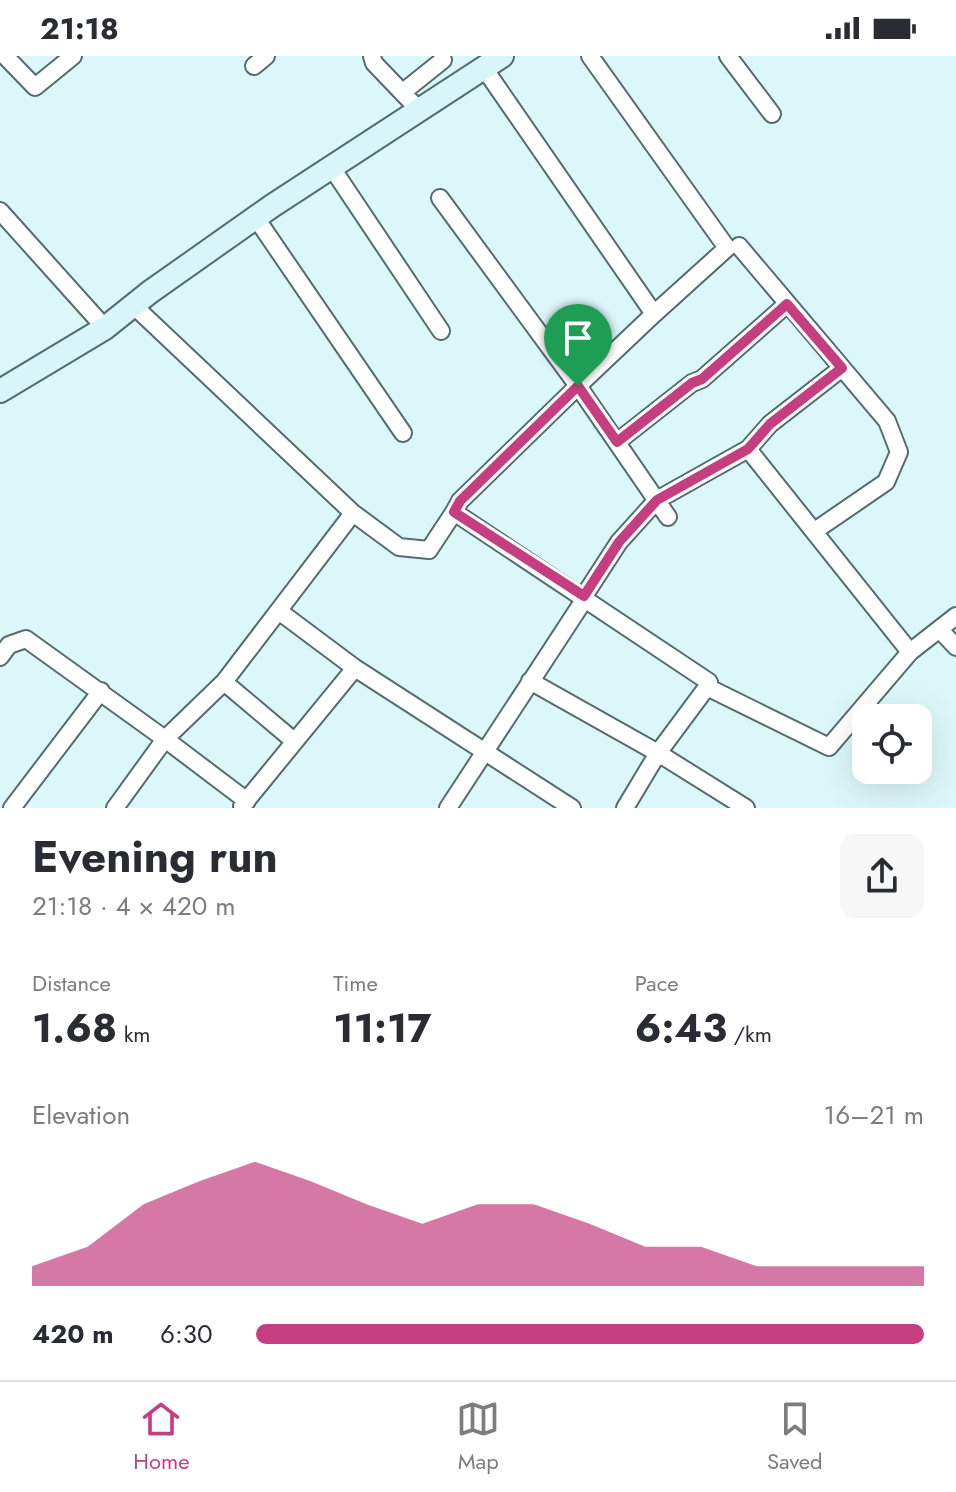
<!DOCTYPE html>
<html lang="en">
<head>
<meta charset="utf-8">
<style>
	body { margin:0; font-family:Jost,sans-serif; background:#f7f7f7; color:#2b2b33; height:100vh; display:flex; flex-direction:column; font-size:30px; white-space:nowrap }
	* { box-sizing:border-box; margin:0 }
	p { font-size:26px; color:#7c7c81 }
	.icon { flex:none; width:44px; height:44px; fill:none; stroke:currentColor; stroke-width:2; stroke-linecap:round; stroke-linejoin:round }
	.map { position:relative; height:752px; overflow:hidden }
	.panel { display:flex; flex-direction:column; background:#fff; flex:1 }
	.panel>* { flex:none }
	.buttons { position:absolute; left:852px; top:648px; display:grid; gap:16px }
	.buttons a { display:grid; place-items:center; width:80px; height:80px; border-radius:16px; background:#fff; box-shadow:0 8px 32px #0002; font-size:40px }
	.pin { position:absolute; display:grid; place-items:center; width:68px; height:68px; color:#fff; margin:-82px -34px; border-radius:50% 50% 50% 0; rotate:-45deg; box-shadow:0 0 8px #0007 }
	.pin .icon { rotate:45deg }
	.round { display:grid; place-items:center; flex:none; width:84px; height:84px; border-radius:16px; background:#f7f7f7 }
	.headline { display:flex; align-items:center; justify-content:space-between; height:136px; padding:0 32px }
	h1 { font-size:44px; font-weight:700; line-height:60px }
	.figures { display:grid; grid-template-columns:repeat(3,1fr); gap:12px; height:136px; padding:8px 32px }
	.figures div { display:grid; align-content:center }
	.figures b { font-size:40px; font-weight:700 }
	.figures small { font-size:22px; font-weight:400 }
	.figures p { font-size:22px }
	.chart { height:224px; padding:16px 32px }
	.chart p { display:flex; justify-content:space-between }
	.chart svg { width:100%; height:144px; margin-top:8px; fill:#c53f80; opacity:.7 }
	ul { padding:0 32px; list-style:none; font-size:26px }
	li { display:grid; grid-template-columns:128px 96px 1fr; align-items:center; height:60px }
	li i { height:20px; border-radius:10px; background:#c53f80 }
	.status { display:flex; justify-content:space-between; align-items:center; height:56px; padding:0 40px; background:#fff; direction:ltr }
	.status svg { height:22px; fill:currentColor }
	.tabs { display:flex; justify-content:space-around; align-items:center; height:112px; border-top:2px solid #e1e1e2; background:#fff; font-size:22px; color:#7c7c81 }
	.tabs a { display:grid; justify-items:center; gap:4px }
	.tabs .current { color:#c53f80 }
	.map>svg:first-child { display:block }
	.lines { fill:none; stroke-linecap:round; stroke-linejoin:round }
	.street-casing { stroke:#546c6f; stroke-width:20 }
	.secondary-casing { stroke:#546c6f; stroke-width:26 }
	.street { stroke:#fff; stroke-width:16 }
	.secondary { stroke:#d8f6fa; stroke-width:22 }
	.route-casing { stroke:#fff; stroke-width:16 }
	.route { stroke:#c53f80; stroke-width:10 }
</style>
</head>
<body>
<div class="status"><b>21:18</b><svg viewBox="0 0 49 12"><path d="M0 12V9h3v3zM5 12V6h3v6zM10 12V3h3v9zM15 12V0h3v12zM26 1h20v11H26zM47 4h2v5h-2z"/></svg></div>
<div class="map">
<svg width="956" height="752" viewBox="0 0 956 752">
	<rect width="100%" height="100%" fill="#dcf7fa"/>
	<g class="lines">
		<!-- street casing -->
		<g class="street-casing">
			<path id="street" d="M5 0 35 31 73 0
				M372 0 374 7 420 55
				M590 0 727 192 654 258
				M728 0 772 58
				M254 10 266 0
				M403 36 443 4
				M332 112 441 275
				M440 142 578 330 654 258 484 12
				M0 155 105 272
				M256 162 403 377
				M739 190 887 365 899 396 886 426 816 474
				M133 249 353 457 399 491 429 494 454 456
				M617 386 692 327 702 323 787 248
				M748 393 910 596 956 560
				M668 461 578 330 460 445 454 456 709 626
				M584 540 619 486 657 444 748 393 770 368 842 312
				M280 556 355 612 572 752
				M941 575 956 591
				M0 601 9 589 26 583 165 683 115 752
				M530 625 658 697 625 752
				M224 626 294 685
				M247 745 165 683 224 626 353 457
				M242 750 355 612
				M12 752 101 635
				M448 752 586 541
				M746 752 658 697 707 631 829 691 910 596"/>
		</g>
		<!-- secondary casing -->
		<g class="secondary-casing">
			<path id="secondary" d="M0 335 105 272 150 236 272 150 502 0"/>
		</g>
		<!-- street -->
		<use href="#street" class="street"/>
		<!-- secondary -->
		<use href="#secondary" class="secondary"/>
	</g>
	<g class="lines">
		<!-- route casing -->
		<g class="route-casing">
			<path id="route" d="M787 248 842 312 770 368 748 393 657 444 619 486 584 540 454 456 460 445 578 330 617 386 692 327 702 323Z"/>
		</g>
		<!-- route -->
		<use href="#route" class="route"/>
	</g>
</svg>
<div class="buttons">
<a><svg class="icon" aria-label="locate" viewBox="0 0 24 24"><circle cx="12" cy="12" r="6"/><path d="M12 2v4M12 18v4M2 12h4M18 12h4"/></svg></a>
</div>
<div class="pin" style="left:578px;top:330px;background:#1e9e55"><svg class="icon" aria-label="arrive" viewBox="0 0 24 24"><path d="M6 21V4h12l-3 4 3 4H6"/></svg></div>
</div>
<section class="panel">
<div class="headline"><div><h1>Evening run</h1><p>21:18 · 4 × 420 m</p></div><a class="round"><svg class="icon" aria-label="share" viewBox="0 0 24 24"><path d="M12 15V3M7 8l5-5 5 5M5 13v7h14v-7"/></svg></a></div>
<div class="figures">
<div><p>Distance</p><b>1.68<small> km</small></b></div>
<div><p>Time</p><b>11:17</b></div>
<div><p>Pace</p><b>6:43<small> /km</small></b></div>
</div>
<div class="chart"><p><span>Elevation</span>16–21 m</p>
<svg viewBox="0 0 160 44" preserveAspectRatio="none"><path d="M0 44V38L10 32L20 19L30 12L40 6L50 12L60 19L70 25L80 19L90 19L100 25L110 32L120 32L130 38L140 38L150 38L160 38V44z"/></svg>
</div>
<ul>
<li><b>420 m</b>6:30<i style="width:100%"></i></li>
</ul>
</section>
<nav class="tabs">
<a class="current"><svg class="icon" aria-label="home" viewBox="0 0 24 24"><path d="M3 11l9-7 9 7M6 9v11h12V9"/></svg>Home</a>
<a><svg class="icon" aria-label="map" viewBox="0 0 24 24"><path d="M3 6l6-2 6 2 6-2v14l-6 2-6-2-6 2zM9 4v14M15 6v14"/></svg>Map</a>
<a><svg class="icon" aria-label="saved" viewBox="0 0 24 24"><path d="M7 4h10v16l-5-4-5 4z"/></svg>Saved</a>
</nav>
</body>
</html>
